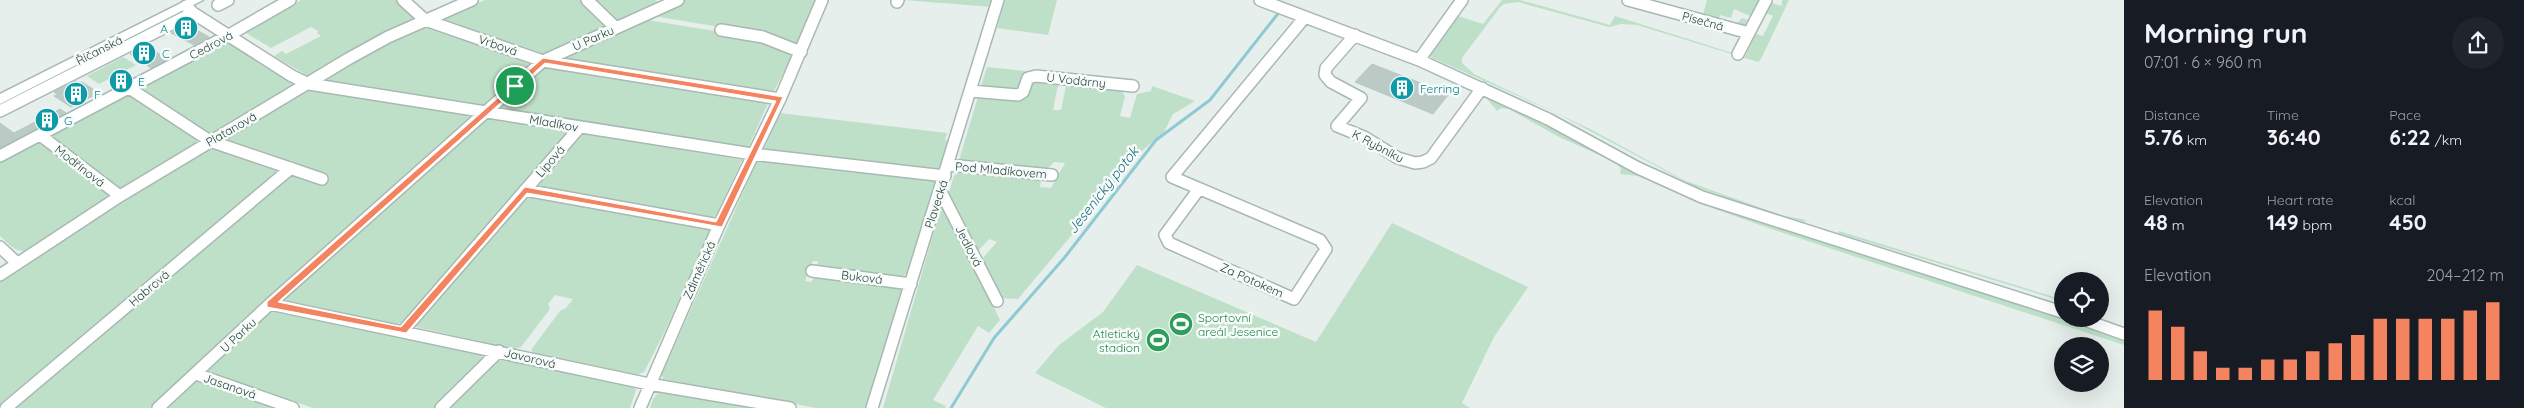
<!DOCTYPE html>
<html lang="en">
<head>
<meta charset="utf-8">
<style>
	body { margin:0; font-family:Quicksand,sans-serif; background:#20242c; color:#f1f3f6; height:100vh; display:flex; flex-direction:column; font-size:19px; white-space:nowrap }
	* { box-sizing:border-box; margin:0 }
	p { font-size:16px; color:#9ea1a6 }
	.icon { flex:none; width:28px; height:28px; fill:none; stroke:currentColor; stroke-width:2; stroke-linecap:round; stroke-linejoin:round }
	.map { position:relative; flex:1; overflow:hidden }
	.drawer { display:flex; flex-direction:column; background:#171b24; width:400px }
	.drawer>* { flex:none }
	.controls { position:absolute; left:2054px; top:272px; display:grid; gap:10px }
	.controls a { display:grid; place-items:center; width:55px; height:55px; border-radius:50%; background:#171b24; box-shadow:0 5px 20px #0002; font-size:25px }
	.pin { position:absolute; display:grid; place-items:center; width:42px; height:42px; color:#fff; margin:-21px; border:2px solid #fff; border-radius:50%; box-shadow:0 1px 5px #0007 }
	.round { display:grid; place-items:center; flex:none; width:52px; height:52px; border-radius:26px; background:#20242c }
	.summary { display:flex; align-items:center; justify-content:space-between; height:85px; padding:0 20px }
	h1 { font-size:28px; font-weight:700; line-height:38px }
	.stats { display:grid; grid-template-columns:repeat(3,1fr); gap:8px; height:85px; padding:5px 20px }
	.stats div { display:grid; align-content:center }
	.stats b { font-size:21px; font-weight:700 }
	.stats small { font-size:14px; font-weight:400 }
	.stats p { font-size:14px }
	.chart { height:140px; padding:10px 20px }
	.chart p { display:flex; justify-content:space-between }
	.chart svg { width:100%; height:90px; margin-top:5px; stroke:#f4845f; stroke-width:6 }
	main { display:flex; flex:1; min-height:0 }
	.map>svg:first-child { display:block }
	.green { fill:#bfe0c8 }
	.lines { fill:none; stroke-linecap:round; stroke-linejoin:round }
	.stream { stroke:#8ec9d4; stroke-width:3 }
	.building { fill:#bbcac4; stroke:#b8c9c2 }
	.street-casing { stroke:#a8b8b2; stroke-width:14 }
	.secondary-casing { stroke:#a4bbb3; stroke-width:3 }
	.street { stroke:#fff; stroke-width:11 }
	.secondary { fill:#fff; fill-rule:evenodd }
	.route { fill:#f4845f; stroke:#fff; fill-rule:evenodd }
	.labels { text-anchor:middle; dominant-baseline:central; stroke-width:5; stroke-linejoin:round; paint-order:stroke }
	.street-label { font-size:12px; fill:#24423a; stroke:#f7fbf9 }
	.culture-label { font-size:12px; fill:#0d838f; stroke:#f7fbf9; text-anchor:start }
	.leisure-label { font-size:12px; fill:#27864d; stroke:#f7fbf9; text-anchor:start }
	.water-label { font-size:14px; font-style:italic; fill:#1c6f80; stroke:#f7fbf9 }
</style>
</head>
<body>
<main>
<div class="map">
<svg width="2124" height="408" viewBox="0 0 2124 408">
	<rect width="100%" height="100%" fill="#e6efeb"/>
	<!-- green -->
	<path class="green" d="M301 0H399L417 18 308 76 274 56 282 51 286 54 321 36 317 33 318 31 311 27 271 48 246 33Z
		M485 0H581L610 27 542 58 436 20Z
		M591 0H655L661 5 616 25Z
		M683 0H817L796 47 762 34 653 16Z
		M904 0H994L992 7Z
		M1005 0H1057L1048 35 997 28Z
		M1502 0H1520L1610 25 1615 16 1745 57 1756 34 1763 36 1773 16 1766 13 1772 3 1782 6V0H1789L1761 59 1758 62 1637 25 1621 24 1609 27 1518 2 1504 4 1501 6 1462 58V63L1474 74 1592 130 1686 181 1781 215 1806 220 1805 222 1782 217 1694 186 1554 112 1426 55 1458 16 1483 24Z
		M1707 0H1759L1750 16 1734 9 1731 18 1720 15 1719 19 1736 24 1742 18 1748 20 1744 26 1702 18Z
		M642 19 757 38 794 52 772 95 558 59Z
		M426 24 535 63 486 107 320 80 341 65Z
		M226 41 286 79 297 84 212 134 206 133 141 90V86Z
		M123 57 136 65 99 84 87 76Z
		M545 63 769 101 747 150 495 109Z
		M987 67 1025 71 1020 89H980Z
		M1474 80 1562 119 1690 189Z
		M1032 81 1056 83 1058 85 1053 110H1061L1066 86 1069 84 1120 89 1125 96 1120 116 1130 118 1137 94 1151 91 1152 86 1195 101 1173 114 1164 132 1143 150 1018 299 1001 298 981 260 997 242 989 239 977 252 948 195 954 176 961 171 1037 178 1041 181 1040 187 1051 188 1065 163 1054 162 1047 169 961 162 959 160 978 97 981 95 1026 99Z
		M307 89 477 115 150 408H12L291 175H298L322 183 329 176 229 142 226 138Z
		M1486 93 1640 171 2062 314V319C2084 319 2104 329 2124 337V345L1771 229 1704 205 1639 176 1620 174 1621 169 1617 163 1559 137 1509 109 1501 108 1497 111 1483 94Z
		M126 94C141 97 181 129 196 139L197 143 125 188 119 187 53 137V133Z
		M780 113 947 133 945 140 951 141 942 166 932 171 763 152Z
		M486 117 571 131 404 322 397 324 288 303 286 298Z
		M581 133 742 160 716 216 710 218 537 187 536 183Z
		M37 142 42 143 109 195 110 198 32 249C17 255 11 246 0 236V160Z
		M209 147 277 168 279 171 0 407V280Z
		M760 159 935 180 937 185 909 273 898 278 819 269 817 266 818 261H813L805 281 811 282 816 275 901 288 903 293 867 408H816L663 379 662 374 757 161Z
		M530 195 707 227 710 230 666 329 644 372 637 375 534 353 531 350 560 311 566 308 573 299 555 295 548 304 550 309 521 347 514 349 416 327 415 323 524 197Z
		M942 204 1000 320 989 333 978 326 933 400 946 406 945 408H883Z
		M1392 223 1528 287 1494 337 1462 403 1470 408H1106L1035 373 1059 345 1103 312 1137 265 1316 342Z
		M1839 231 2051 296 2062 301 1838 233Z
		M276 311 483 354 484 358 434 408H313L209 372V367L269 313Z
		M504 358 631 385 636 390 630 408H449L495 361Z
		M198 382 274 408H164L190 384Z
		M658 393H665L751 408H650L653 399Z"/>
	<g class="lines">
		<!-- stream -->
		<path class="stream" d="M951 408 994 338 1065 257 1156 140 1210 100 1280 11"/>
	</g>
	<!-- building -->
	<path class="building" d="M187 25 195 29 209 37 194 45 171 33Z
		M147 45 156 52 168 59 151 68 130 54Z
		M1372 64 1449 94 1433 114 1355 82Z
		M76 81 79 83 82 82 99 93 71 107 54 96 57 95 54 92Z
		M60 109 66 113 0 148V123L14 133Z"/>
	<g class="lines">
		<!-- street casing -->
		<g class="street-casing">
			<path id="street" d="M403 0 425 20 543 61 780 99
				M587 0 616 28
				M1260 0 1419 60 1548 119 1638 168 1702 197 2062 312
				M1628 0 1749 33
				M897 2 898 0
				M218 5 228 0
				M186 6 193 13 292 76 309 84 752 154 945 176
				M721 30 763 37 801 52
				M1355 35 1326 68 1325 75 1331 82 1361 98 1337 126 1364 137 1398 158 1415 163 1423 162 1431 158 1482 88
				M1738 54 1766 0
				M1419 60 1462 0
				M129 88 210 141 322 179
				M971 91 1018 95 1023 92 1028 78 1036 76 1133 86
				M0 111 193 13
				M40 135 120 196
				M0 156 229 35 290 0
				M949 165 1052 175
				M1199 189 1165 235 1169 243 1294 299 1326 249 1320 240 1172 177 1305 17
				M525 190 719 225
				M940 190 997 301
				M0 247 17 263
				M812 271 911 284
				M0 275 120 196 348 59 388 37 472 0
				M270 304 649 384 790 408
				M2082 319 2124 334
				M403 331 580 127
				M196 374 293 408
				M6 408 291 168
				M158 408 270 304 543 61 678 0
				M441 408 499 351
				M640 408 719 225 780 99 822 0
				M872 408 998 0"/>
		</g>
		<!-- secondary casing -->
		<g class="secondary-casing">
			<path id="secondary" d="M187 0H203L0 104V94Z"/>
		</g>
		<!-- street -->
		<use href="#street" class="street"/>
		<!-- secondary -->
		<use href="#secondary" class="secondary"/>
	</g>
	<!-- route -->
	<path class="route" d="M543 58 783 97 722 227 527 193 406 333 267 307V302ZM545 63 776 101 716 222 525 187 401 327 278 302Z"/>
	<!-- icons -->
	<defs>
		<g id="building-disc" transform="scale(1.25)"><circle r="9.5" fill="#0f9aa8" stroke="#f7fbf9"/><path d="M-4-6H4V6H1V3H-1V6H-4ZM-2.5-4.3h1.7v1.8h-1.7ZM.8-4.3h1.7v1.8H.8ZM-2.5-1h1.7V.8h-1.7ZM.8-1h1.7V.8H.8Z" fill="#fff"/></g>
		<g id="stadium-disc" transform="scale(1.25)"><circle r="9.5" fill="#2e9e5b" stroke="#f7fbf9"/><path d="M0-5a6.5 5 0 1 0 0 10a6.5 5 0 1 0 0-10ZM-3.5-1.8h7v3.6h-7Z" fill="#fff"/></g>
	</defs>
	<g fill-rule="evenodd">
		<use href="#building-disc" x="186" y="28"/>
		<use href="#building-disc" x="144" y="53"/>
		<use href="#building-disc" x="121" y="81"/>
		<use href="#building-disc" x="1402" y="88"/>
		<use href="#building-disc" x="76" y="94"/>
		<use href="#building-disc" x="47" y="120"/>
		<use href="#stadium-disc" x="1181" y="324"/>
		<use href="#stadium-disc" x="1158" y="340"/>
	</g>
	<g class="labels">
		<!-- street labels -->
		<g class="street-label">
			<text transform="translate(1703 21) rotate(15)">Písečná</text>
			<text transform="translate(593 38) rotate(-24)">U Parku</text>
			<text transform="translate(211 45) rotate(-28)">Cedrová</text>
			<text transform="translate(498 45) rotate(19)">Vrbová</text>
			<text transform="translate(99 50) rotate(-27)">Říčanská</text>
			<text transform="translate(1076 80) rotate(6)">U Vodárny</text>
			<text transform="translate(554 123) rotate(10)">Mladíkov</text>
			<text transform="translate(231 129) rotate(-30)">Platanová</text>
			<text transform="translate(1378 146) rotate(28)">K Rybníku</text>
			<text transform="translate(550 161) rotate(-49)">Lipová</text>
			<text transform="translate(80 166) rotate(38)">Modřínová</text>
			<text transform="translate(1001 170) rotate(5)">Pod Mladíkovem</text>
			<text transform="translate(936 204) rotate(-72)">Plavecká</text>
			<text transform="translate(969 246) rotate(63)">Jedlová</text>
			<text transform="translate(699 270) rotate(-66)">Zdiměřická</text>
			<text transform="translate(862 277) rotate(7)">Buková</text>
			<text transform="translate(1252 280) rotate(24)">Za Potokem</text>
			<text transform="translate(149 288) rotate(-40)">Habrová</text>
			<text transform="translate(238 335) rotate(-43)">U Parku</text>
			<text transform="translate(530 358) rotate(13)">Javorová</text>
			<text transform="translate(230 386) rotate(19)">Jasanová</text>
		</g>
		<!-- culture labels -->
		<g class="culture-label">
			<text x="168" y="28" text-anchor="end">A</text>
			<text x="162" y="53">C</text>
			<text x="138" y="81">E</text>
			<text x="1420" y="88">Ferring</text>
			<text x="94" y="94">F</text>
			<text x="64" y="120">G</text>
		</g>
		<!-- leisure labels -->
		<g class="leisure-label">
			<text x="1198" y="317">Sportovní<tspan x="1198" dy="14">areál Jesenice</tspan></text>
			<text x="1140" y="333" text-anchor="end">Atletický<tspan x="1140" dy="14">stadion</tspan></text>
		</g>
		<!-- water labels -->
		<g class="water-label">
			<text transform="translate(1103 190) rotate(-52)">Jesenický potok</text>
		</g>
	</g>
</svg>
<div class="controls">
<a><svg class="icon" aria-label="locate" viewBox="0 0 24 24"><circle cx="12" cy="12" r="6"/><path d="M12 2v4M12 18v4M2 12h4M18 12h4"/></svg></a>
<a><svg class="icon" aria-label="layers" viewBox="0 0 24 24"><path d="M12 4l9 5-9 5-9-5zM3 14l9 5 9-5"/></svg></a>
</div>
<div class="pin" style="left:515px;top:86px;background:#1e9e55"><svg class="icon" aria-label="arrive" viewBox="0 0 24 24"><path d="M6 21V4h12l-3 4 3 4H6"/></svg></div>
</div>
<section class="drawer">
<div class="summary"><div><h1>Morning run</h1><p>07:01 · 6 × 960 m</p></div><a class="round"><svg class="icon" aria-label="share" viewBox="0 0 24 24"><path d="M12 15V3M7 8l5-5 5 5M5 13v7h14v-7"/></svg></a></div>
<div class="stats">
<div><p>Distance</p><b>5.76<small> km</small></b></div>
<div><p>Time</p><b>36:40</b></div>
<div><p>Pace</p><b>6:22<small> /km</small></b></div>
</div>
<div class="stats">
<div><p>Elevation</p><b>48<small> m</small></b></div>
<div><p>Heart rate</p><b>149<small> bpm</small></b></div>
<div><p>kcal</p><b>450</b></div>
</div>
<div class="chart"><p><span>Elevation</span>204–212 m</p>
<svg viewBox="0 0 160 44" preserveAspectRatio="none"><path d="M5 44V10M15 44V18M25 44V30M35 44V38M45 44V38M55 44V34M65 44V34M75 44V30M85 44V26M95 44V22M105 44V14M115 44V14M125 44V14M135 44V14M145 44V10M155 44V6"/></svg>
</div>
</section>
</main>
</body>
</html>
